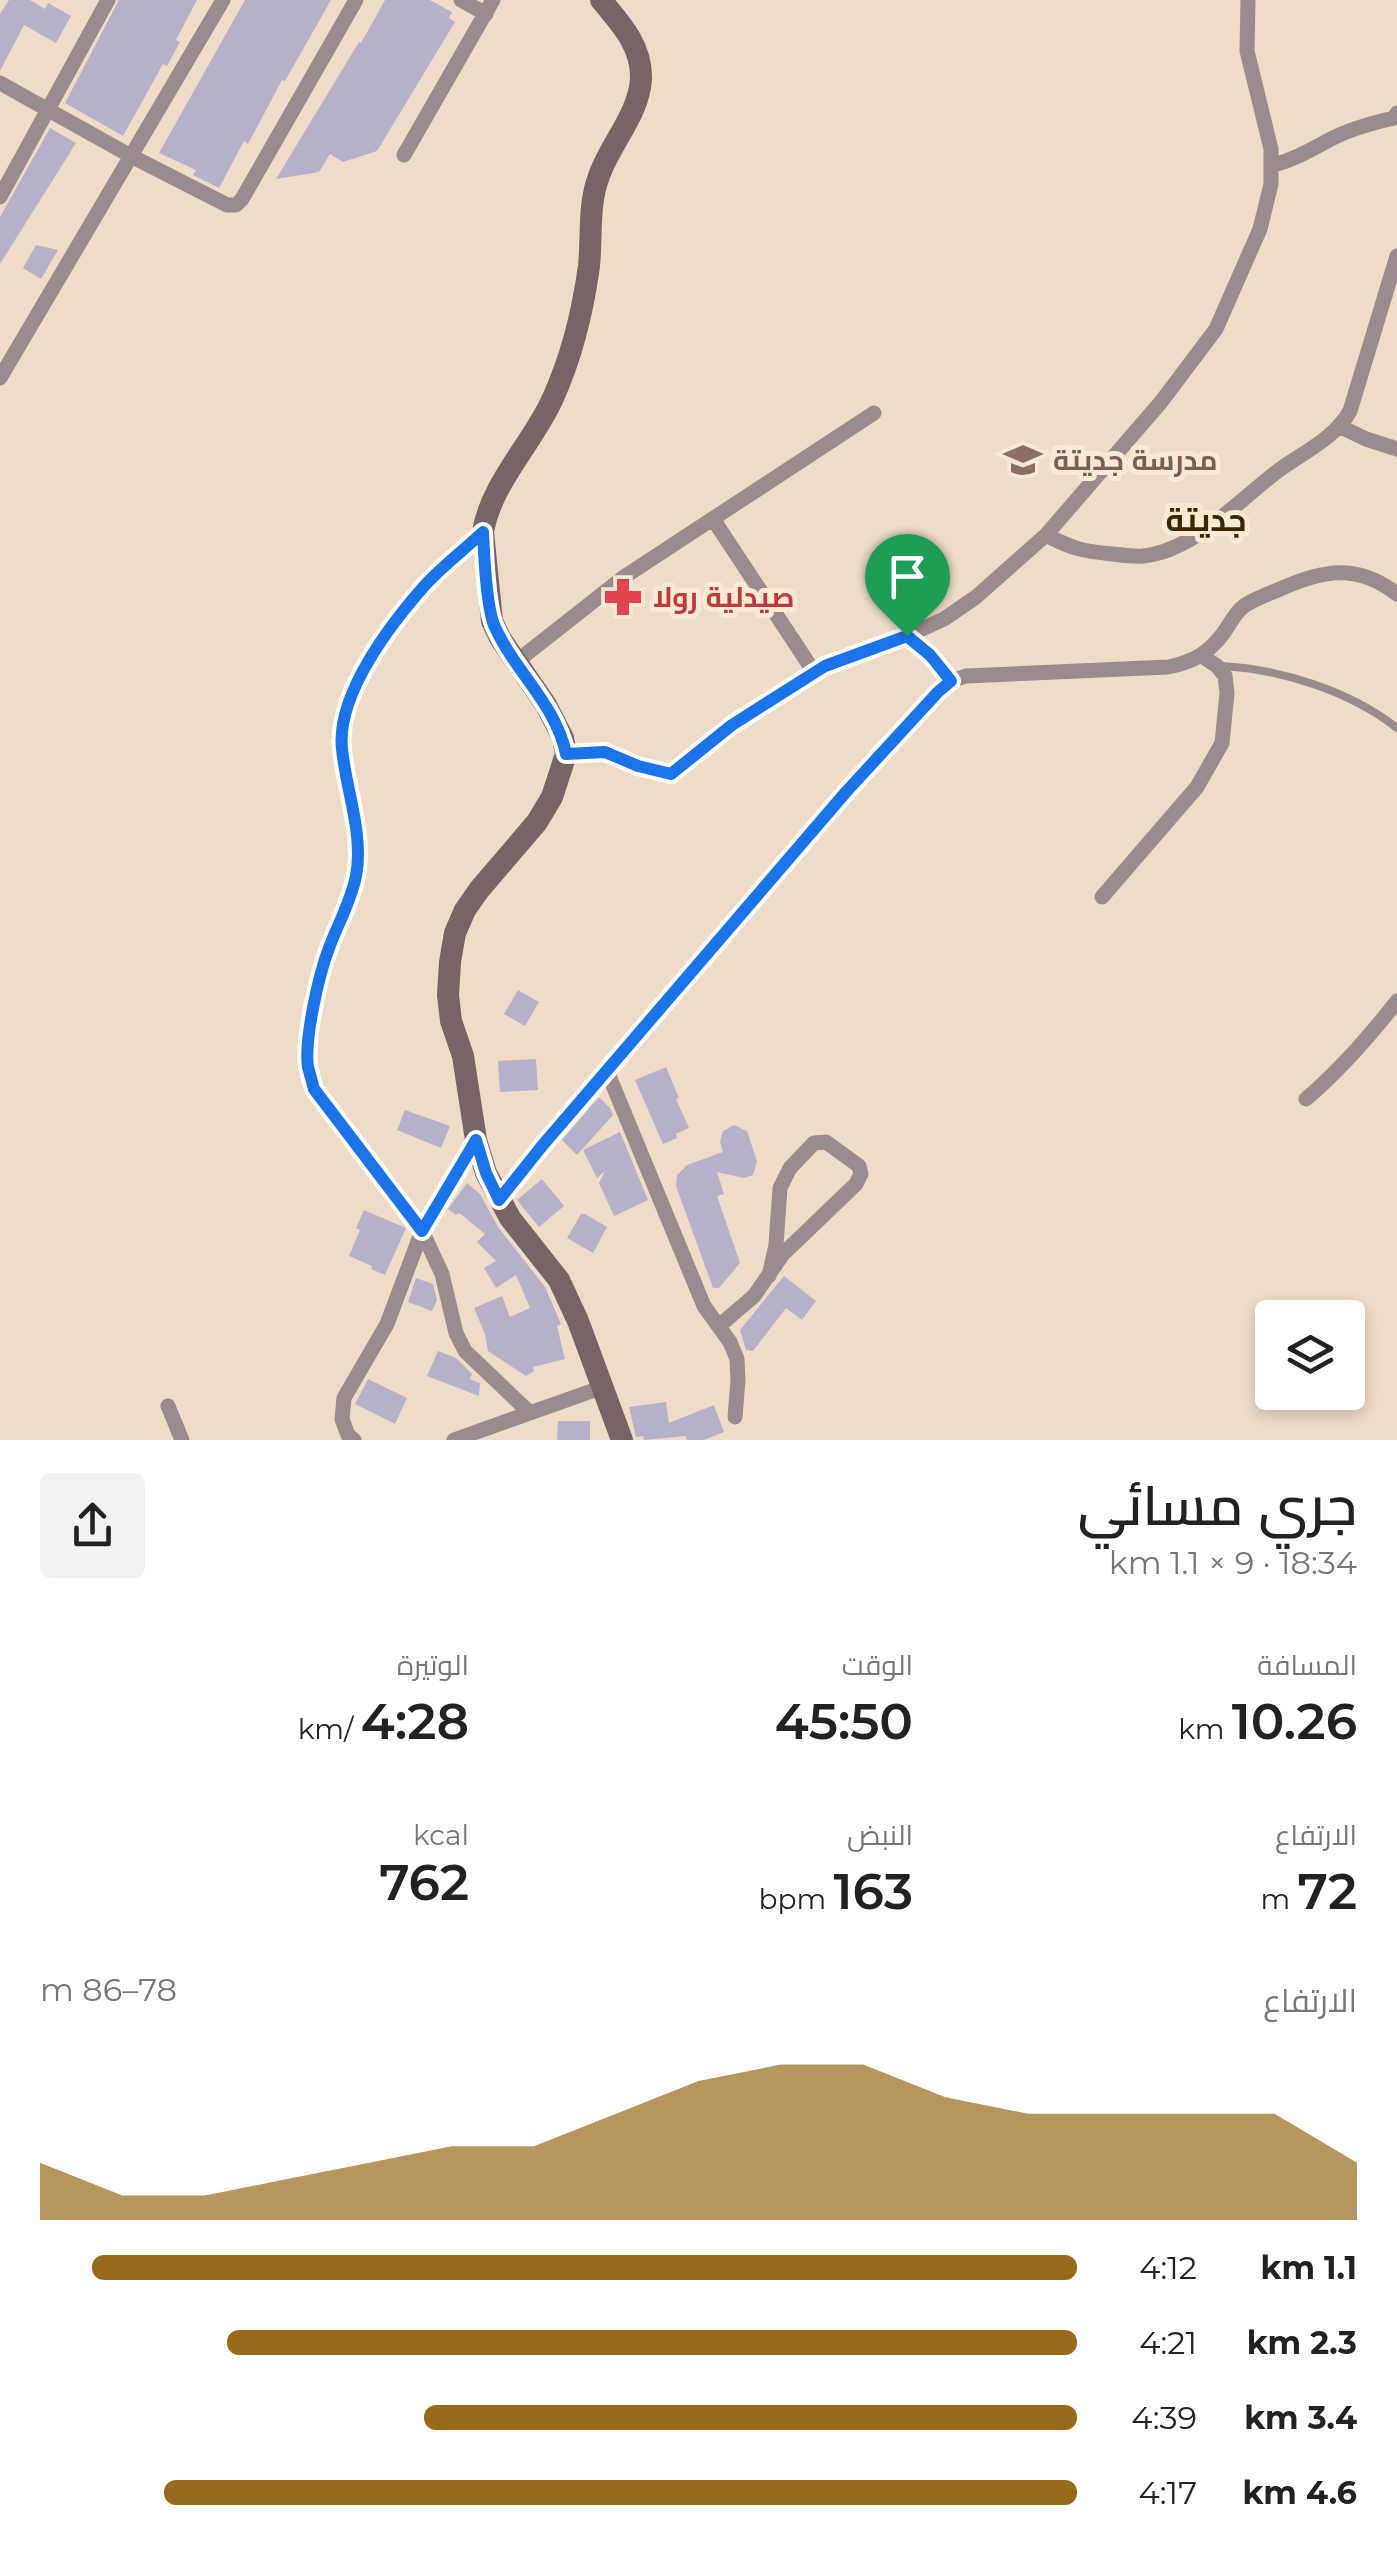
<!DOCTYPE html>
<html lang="ar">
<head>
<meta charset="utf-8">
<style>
	body { margin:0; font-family:Montserrat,Cairo,sans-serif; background:#f2f2f2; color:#222; direction:rtl; height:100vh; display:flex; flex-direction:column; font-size:38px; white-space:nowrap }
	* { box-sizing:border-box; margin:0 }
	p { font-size:32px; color:#767676 }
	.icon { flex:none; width:55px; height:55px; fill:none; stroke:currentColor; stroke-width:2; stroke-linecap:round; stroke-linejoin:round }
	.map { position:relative; height:1440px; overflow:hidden; direction:ltr }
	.drawer { display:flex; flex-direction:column; background:#fff; flex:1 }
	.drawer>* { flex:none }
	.tools { position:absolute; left:1255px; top:1300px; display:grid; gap:20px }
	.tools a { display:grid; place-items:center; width:110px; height:110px; border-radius:10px; background:#fff; box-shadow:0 5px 15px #0003; font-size:50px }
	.pin { position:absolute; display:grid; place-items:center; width:85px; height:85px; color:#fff; margin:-102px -42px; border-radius:50% 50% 50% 0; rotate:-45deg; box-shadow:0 0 10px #0007 }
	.pin .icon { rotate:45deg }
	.round { display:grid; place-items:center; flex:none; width:105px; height:105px; border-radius:10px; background:#f2f2f2 }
	.head { display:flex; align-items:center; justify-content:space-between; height:170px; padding:0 40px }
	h1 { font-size:55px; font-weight:600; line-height:75px }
	.metrics { display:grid; grid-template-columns:repeat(3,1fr); gap:15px; height:170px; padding:10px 40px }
	.metrics div { display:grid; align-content:center }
	.metrics b { font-size:50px; font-weight:600 }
	.metrics small { font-size:28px; font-weight:400 }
	.metrics p { font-size:28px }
	.chart { height:280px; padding:20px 40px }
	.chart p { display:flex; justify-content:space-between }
	.chart svg { width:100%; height:180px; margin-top:10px; fill:#986b1a; opacity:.7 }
	ul { padding:0 40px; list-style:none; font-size:32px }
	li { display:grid; grid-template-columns:160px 120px 1fr; align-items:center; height:75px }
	li i { height:25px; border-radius:12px; background:#986b1a }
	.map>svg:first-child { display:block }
	.building { fill:#b6b1ca }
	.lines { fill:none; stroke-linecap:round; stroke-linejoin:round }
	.lane { stroke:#998c8e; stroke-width:8 }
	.street { stroke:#998c8e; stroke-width:15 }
	.secondary { stroke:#776467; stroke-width:22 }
	.route-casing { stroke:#fff; stroke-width:20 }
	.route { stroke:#1a73e8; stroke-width:12 }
	.labels { text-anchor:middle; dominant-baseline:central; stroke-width:10; stroke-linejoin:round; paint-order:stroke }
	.education-label { font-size:28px; font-weight:bold; fill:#785e54; stroke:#fce9d3; text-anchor:start }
	.health-label { font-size:28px; font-weight:bold; fill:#be3a42; stroke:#fce9d3; text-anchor:start }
	.quarter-label { font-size:32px; font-weight:bold; fill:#3b2600; stroke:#fce9d3 }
</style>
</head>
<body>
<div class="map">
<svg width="1397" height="1440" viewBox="0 0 1397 1440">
	<rect width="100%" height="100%" fill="#efdcc6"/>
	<!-- building -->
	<path class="building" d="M9 0H30L45 9 48 3 71 16 56 43 24 25 0 71V14Z
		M119 0H197L176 40 180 42 167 66 163 64 123 136 65 103Z
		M245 0H331L285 81 282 80 248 144 244 141 219 188 193 175 196 170 159 153Z
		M385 0H430L452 12 449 18 455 22 377 151 343 162 330 154 319 172 276 179 359 42 361 43Z
		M50 128 76 143 0 264V217Z
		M36 245 58 250 41 279 23 268Z
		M518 990 539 1002 525 1026 504 1014Z
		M536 1059 538 1090 500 1092 498 1061Z
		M666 1067 679 1098 676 1099 689 1128 676 1134 677 1138 663 1144 635 1080Z
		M599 1097 610 1108 613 1115 577 1155 562 1140Z
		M405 1110 450 1126 441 1148 397 1130Z
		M734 1125 747 1131 757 1161 753 1175 744 1178 717 1172 724 1194 717 1196 740 1263 719 1288H713L676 1186 677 1175 687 1165 723 1152 720 1142 723 1131Z
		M620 1132 648 1200 614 1216 599 1183 605 1171 597 1178 583 1150Z
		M542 1179 564 1206 539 1227 517 1200Z
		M467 1183 480 1194 498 1227 545 1287 561 1324 557 1326 565 1359 533 1367 534 1371 526 1376 488 1351 485 1334 474 1308 502 1296 510 1317 530 1308 516 1275 496 1288 484 1268 496 1261 477 1242 485 1234 462 1215 458 1213 456 1215 448 1209Z
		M364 1210 406 1228 385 1275 371 1269 372 1266 349 1256 360 1230 356 1228Z
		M581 1214H585L607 1227 593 1253 567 1238Z
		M784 1276 816 1301 802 1320 786 1308 753 1351 746 1350 740 1330Z
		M416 1278 433 1284 437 1300 432 1311 408 1302Z
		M438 1351 456 1358 472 1374 470 1379 480 1383 479 1396 427 1376Z
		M368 1379 407 1398 395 1424 355 1404Z
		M666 1402 669 1423 714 1405 724 1432 704 1440H687L686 1436 644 1440 643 1436 636 1437 629 1407Z
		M558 1421H590V1440H557Z"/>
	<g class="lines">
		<!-- lane -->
		<path class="lane" d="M1221 666C1281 669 1350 691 1397 728"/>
		<!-- street -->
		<path class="street" d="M461 0 486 14
			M0 83 131 156 227 205H236L242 199 356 0
			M404 155 493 0
			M1271 166C1295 159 1309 151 1331 139 1350 129 1372 123 1394 118L1397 113
			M0 197 108 0
			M0 378 223 0
			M1341 427 1366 439 1397 449
			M713 519 814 672
			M483 532C465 549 444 565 427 583 392 621 336 694 342 749 346 790 364 835 356 876 351 901 338 924 329 948 319 974 304 1040 308 1067 309 1074 312 1082 314 1089L422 1231 442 1274 456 1333 465 1351 530 1413
			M1046 535C1073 549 1082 551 1112 554 1122 555 1133 557 1143 556 1194 551 1239 500 1279 470 1304 452 1335 438 1350 411L1397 256
			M516 662 624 577 874 413
			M951 681 929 655 907 636 944 619 976 597 1046 535 1161 402 1216 329 1260 229 1271 184V149L1247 51 1248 0
			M566 754 605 751 639 766 671 774 733 725 825 666 907 636
			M1102 897 1197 787 1222 743 1227 693 1225 676 1217 666 1202 656
			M607 1071 704 1306 730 1342 737 1359 738 1380 735 1417
			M1306 1099C1340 1070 1369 1037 1397 1001
			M499 1200 542 1146 846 793 937 692 951 681 966 676 1168 667C1194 662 1209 653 1225 631 1230 623 1236 612 1244 606 1254 599 1268 594 1280 589 1323 570 1357 563 1397 594
			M719 1326 754 1296 783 1254 856 1184 861 1174 859 1166 826 1142 814 1143 790 1168 780 1188 776 1245 769 1276
			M168 1406 182 1440
			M354 1440 348 1435 342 1419 344 1398 387 1324 422 1231 476 1140
			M454 1440 603 1387"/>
		<!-- secondary -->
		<path class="secondary" d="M601 0C621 24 642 46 641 79 639 114 610 144 599 176 588 204 592 237 589 266 583 310 571 358 553 398 533 443 491 483 483 532L492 621 500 638 546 705 563 738 566 754 552 797 537 822 479 890 465 910 455 933 450 962 448 995 451 1021 463 1056 476 1140 486 1173 510 1218 559 1280 578 1321 622 1440"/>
	</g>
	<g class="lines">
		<!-- route casing -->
		<g class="route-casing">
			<path id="route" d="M483 532C484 555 486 605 494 625 514 671 556 704 566 754L605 752 638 766 671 774 732 725 825 666 907 636 930 655 951 681 938 692 846 792 542 1146 499 1200 486 1173 476 1140 422 1231 314 1089C312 1082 310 1074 308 1067 304 1039 319 974 329 948 338 924 351 901 356 876 364 835 346 790 342 749 336 694 392 622 427 583 444 565 465 549 483 532Z"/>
		</g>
		<!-- route -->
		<use href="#route" class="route"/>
	</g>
	<!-- icons -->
	<defs>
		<g id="school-bare" transform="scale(3)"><path d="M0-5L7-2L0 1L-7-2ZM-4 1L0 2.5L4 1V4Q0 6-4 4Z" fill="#8d6e63" stroke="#fce9d3" stroke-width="2.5" paint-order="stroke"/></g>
		<g id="pharmacy-bare" transform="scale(3)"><path d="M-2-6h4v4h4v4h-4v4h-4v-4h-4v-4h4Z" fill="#e0444e" stroke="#fce9d3" stroke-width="2.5" paint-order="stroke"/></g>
	</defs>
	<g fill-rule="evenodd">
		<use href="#school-bare" x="1023" y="460"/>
		<use href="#pharmacy-bare" x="623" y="597"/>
	</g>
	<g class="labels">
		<!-- education labels -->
		<g class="education-label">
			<text x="1053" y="460">مدرسة جديتة</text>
		</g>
		<!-- health labels -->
		<g class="health-label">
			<text x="653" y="597">صيدلية رولا</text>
		</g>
		<!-- quarter labels -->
		<g class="quarter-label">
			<text x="1206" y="519">جديتة</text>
		</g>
	</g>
</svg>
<div class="tools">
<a><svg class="icon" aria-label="layers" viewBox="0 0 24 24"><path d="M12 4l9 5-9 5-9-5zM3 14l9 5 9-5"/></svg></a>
</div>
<div class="pin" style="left:907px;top:636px;background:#1e9e55"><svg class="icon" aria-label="arrive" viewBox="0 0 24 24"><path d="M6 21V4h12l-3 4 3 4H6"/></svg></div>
</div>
<section class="drawer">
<div class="head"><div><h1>جري مسائي</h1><p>18:34 · 9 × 1.1 km</p></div><a class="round"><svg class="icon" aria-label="share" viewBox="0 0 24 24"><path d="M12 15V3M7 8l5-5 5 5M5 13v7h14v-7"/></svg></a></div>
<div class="metrics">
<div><p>المسافة</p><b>10.26<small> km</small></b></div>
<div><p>الوقت</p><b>45:50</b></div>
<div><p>الوتيرة</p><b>4:28<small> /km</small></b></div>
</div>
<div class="metrics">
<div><p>الارتفاع</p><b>72<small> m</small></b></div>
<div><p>النبض</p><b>163<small> bpm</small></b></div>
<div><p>kcal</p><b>762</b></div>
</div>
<div class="chart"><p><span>الارتفاع</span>78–86 m</p>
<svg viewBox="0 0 160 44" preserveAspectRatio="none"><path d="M0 44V30L10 38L20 38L30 34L40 30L50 26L60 26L70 18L80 10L90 6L100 6L110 14L120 18L130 18L140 18L150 18L160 30V44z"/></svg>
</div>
<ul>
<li><b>1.1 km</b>4:12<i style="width:95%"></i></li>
<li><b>2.3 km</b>4:21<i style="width:82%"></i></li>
<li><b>3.4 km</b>4:39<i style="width:63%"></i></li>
<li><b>4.6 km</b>4:17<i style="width:88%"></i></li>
</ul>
</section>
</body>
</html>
